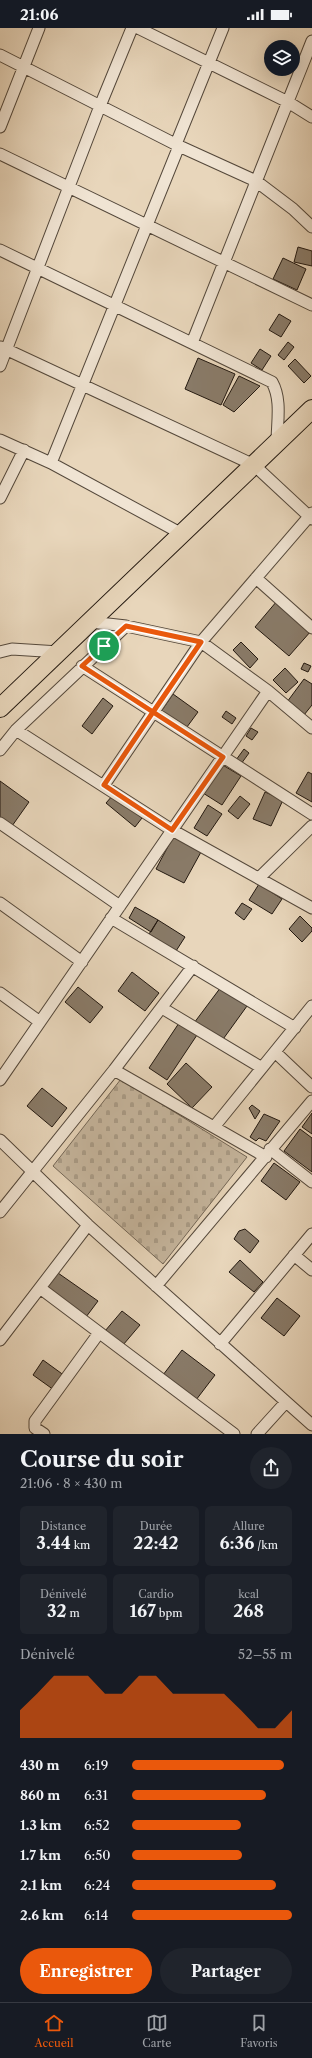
<!DOCTYPE html>
<html lang="fr">
<head>
<meta charset="utf-8">
<style>
	body { margin:0; font-family:"Libre Caslon Text",serif; background:#20242c; color:#f1f3f6; height:100vh; display:flex; flex-direction:column; font-size:15px; white-space:nowrap }
	* { box-sizing:border-box; margin:0 }
	p { font-size:13px; color:#9ea1a6 }
	.icon { flex:none; width:22px; height:22px; fill:none; stroke:currentColor; stroke-width:2; stroke-linecap:round; stroke-linejoin:round }
	.map { position:relative; height:1406px; overflow:hidden }
	.sheet { display:flex; flex-direction:column; background:#171b24; flex:1 }
	.sheet>* { flex:none }
	.tools { position:absolute; left:264px; top:12px; display:grid; gap:8px }
	.tools a { display:grid; place-items:center; width:36px; height:36px; border-radius:50%; background:#171b24; box-shadow:0 4px 16px #0002; font-size:20px }
	.pin { position:absolute; display:grid; place-items:center; width:34px; height:34px; color:#fff; margin:-17px; border:2px solid #fff; border-radius:50%; box-shadow:0 1px 4px #0007 }
	.round { display:grid; place-items:center; flex:none; width:42px; height:42px; border-radius:21px; background:#20242c }
	.head { display:flex; align-items:center; justify-content:space-between; height:68px; padding:0 20px }
	h1 { font-size:22px; font-weight:700; line-height:30px }
	.stats { display:grid; grid-template-columns:repeat(3,1fr); gap:6px; height:68px; padding:4px 20px }
	.stats div { display:grid; align-content:center; border-radius:6px; background:#20242c; text-align:center }
	.stats b { font-size:17px; font-weight:700 }
	.stats small { font-size:11px; font-weight:400 }
	.stats p { font-size:11px }
	.chart { height:112px; padding:8px 20px }
	.chart p { display:flex; justify-content:space-between }
	.chart svg { width:100%; height:72px; margin-top:4px; fill:#ea580c; opacity:.7 }
	.primary-button { display:flex; gap:8px; margin-top:auto; padding:8px 20px }
	.primary-button a { flex:1; height:46px; border-radius:24px; background:#ea580c; color:#fff; font-size:16px; font-weight:700; line-height:46px; text-align:center }
	.primary-button a+a { background:#20242c; color:#f1f3f6 }
	ul { padding:0 20px; list-style:none; font-size:13px }
	li { display:grid; grid-template-columns:64px 48px 1fr; align-items:center; height:30px }
	li i { height:10px; border-radius:5px; background:#ea580c }
	.status { display:flex; justify-content:space-between; align-items:center; height:28px; padding:0 20px; background:#171b24; direction:ltr }
	.status svg { height:11px; fill:currentColor }
	.tab-bar { display:flex; justify-content:space-around; align-items:center; height:56px; border-top:1px solid #363941; background:#171b24; font-size:11px; color:#9ea1a6 }
	.tab-bar a { display:grid; justify-items:center; gap:2px }
	.tab-bar .on { color:#ea580c }
	.map>svg:first-child { display:block }
	.cemetery { fill:url(#cemetery-stones); stroke:#746757 }
	.building { fill:#897b69; stroke:#221810 }
	.lines { fill:none; stroke-linecap:round; stroke-linejoin:round }
	.minor-casing { stroke:#54483b; stroke-width:13 }
	.trunk-casing { stroke:#221810; stroke-width:20 }
	.minor { stroke:#f0e4d3; stroke-width:11 }
	.trunk { stroke:#e8d6bb; stroke-width:18 }
	.route-casing { stroke:#fff; stroke-width:8 }
	.route { stroke:#ea580c; stroke-width:5 }
</style>
</head>
<body>
<div class="status"><b>21:06</b><svg viewBox="0 0 49 12"><path d="M0 12V9h3v3zM5 12V6h3v6zM10 12V3h3v9zM15 12V0h3v12zM26 1h20v11H26zM47 4h2v5h-2z"/></svg></div>
<div class="map">
<svg width="312" height="1406" viewBox="0 0 312 1406">
	<defs>
		<pattern id="cemetery-stones" width="16" height="16" patternUnits="userSpaceOnUse"><rect width="16" height="16" fill="#c6b69e"/><path d="M2 7V4a2 2 0 0 1 4 0v3zM10 15v-3a2 2 0 0 1 4 0v3z" fill="#aa9c87"/></pattern>
	</defs>
	<rect width="100%" height="100%" fill="#e8d6bb"/>
	<filter id="stains"><feTurbulence type="fractalNoise" baseFrequency=".005" numOctaves="4"/><feColorMatrix values="0 0 0 0 .2 0 0 0 0 .09 0 0 0 0 .02 0 0 0 .5 -.17"/></filter>
	<radialGradient id="worn" r=".72"><stop offset=".6" stop-color="#630" stop-opacity="0"/><stop offset="1" stop-color="#630" stop-opacity=".3"/></radialGradient>
	<!-- cemetery -->
	<path class="cemetery" d="M121 1051 247 1129 163 1236 53 1138Z"/>
	<!-- building -->
	<path class="building" d="M298 219 312 223V238L294 234Z
		M283 230 306 241 297 262 273 251Z
		M279 286 291 293 281 309 269 302Z
		M288 314 294 319 284 332 278 327Z
		M260 321 271 328 262 342 251 335Z
		M198 330 235 346 221 377 185 361Z
		M295 331 311 348 304 355 288 338Z
		M239 348 260 358 234 384 223 377Z
		M277 573 311 603 289 628 255 599Z
		M241 614 258 631 250 640 233 622Z
		M304 635 311 638 308 644 301 641Z
		M285 640 298 654 286 665 273 652Z
		M304 651 312 656V677L304 687 287 674Z
		M173 666 198 684 184 703 160 685Z
		M103 670 113 678 92 706 82 698Z
		M226 683 236 690 232 696 222 689Z
		M251 700 258 704 252 712 246 708Z
		M244 721 249 725 241 736 236 732Z
		M221 736 241 748 222 777 203 765Z
		M308 744 312 746V774L296 765Z
		M0 753 29 774 12 798 0 790Z
		M265 764 283 772 271 798 253 791Z
		M113 767 142 790 135 799 106 775Z
		M240 768 250 776 238 791 228 783Z
		M208 777 222 786 207 808 194 800Z
		M173 809 201 824 184 855 156 841Z
		M259 856 282 871 272 886 249 872Z
		M242 875 252 881 244 892 235 885Z
		M135 879 158 892 151 904 129 890Z
		M300 888 312 900V903L302 914 289 901Z
		M158 892 185 909 176 923 149 906Z
		M132 944 159 965 145 983 118 963Z
		M78 959 103 979 90 995 65 974Z
		M221 959 247 978 221 1014 194 995Z
		M179 995 197 1007 167 1052 149 1040Z
		M186 1035 212 1059 192 1080 167 1056Z
		M42 1060 67 1080 52 1099 27 1078Z
		M252 1077 260 1083 255 1091 249 1080Z
		M312 1085V1106L302 1099Z
		M264 1086 280 1093 266 1113 259 1110 256 1113 250 1109Z
		M300 1101 312 1110V1144L284 1123Z
		M274 1135 300 1154 286 1172 261 1153Z
		M245 1201 259 1213 250 1225 234 1211 239 1203Z
		M240 1232 263 1254 254 1264 229 1244Z
		M58 1245 98 1273 86 1289 47 1258Z
		M277 1270 300 1288 284 1308 261 1290Z
		M122 1283 140 1297 123 1317 105 1303Z
		M182 1322 215 1347 196 1372 163 1347Z
		M43 1332 65 1348 54 1362 33 1347Z"/>
	<g class="lines">
		<!-- minor casing -->
		<g class="minor-casing">
			<path id="minor" d="M138 0 288 74 312 89
				M0 27 179 118 256 153 293 181 312 199
				M0 99 39 0
				M176 116 223 0
				M0 126 312 277
				M0 222 272 354C282 372 277 394 277 415
				M192 315 312 13
				M1 319 254 437 312 491
				M0 338 100 78 132 0
				M0 412 51 435 182 506
				M51 435 179 118
				M0 470 24 422
				M256 550 312 600
				M90 594 126 598 201 614 268 663 312 700
				M0 624 12 621 59 624
				M82 638 312 786
				M16 702 172 802 312 880
				M0 722 16 702 126 598
				M104 757 201 614 312 485
				M0 795 120 878
				M259 850 312 798
				M0 875 82 934
				M111 890 295 1000
				M0 965 40 994
				M162 980 262 1040
				M275 1024 312 1059
				M114 1042 266 1129
				M0 1052 268 663
				M214 1099 312 978
				M0 1112 88 1197 312 1397
				M270 1121 312 1154
				M0 1184 114 1042 193 938
				M294 1227 312 1242
				M156 1258 312 1073
				M40 1260 234 1406
				M0 1312 88 1197
				M220 1316 312 1206
				M44 1406 35 1400V1393L99 1305
				M257 1406 286 1374"/>
		</g>
		<!-- trunk casing -->
		<g class="trunk-casing">
			<path id="trunk" d="M0 680 312 381"/>
		</g>
		<!-- minor -->
		<use href="#minor" class="minor"/>
		<!-- trunk -->
		<use href="#trunk" class="trunk"/>
	</g>
	<g class="lines">
		<!-- route casing -->
		<g class="route-casing">
			<path id="route" d="M104 618 82 638 153 684 104 757 172 802 223 729 153 684 201 614 126 598 104 618"/>
		</g>
		<!-- route -->
		<use href="#route" class="route"/>
	</g>
	<rect width="100%" height="100%" filter="url(#stains)"/>
	<rect width="100%" height="100%" fill="url(#worn)"/>
</svg>
<div class="tools">
<a><svg class="icon" aria-label="layers" viewBox="0 0 24 24"><path d="M12 4l9 5-9 5-9-5zM3 14l9 5 9-5"/></svg></a>
</div>
<div class="pin" style="left:104px;top:618px;background:#1e9e55"><svg class="icon" aria-label="arrive" viewBox="0 0 24 24"><path d="M6 21V4h12l-3 4 3 4H6"/></svg></div>
</div>
<section class="sheet">
<div class="head"><div><h1>Course du soir</h1><p>21:06 · 8 × 430 m</p></div><a class="round"><svg class="icon" aria-label="share" viewBox="0 0 24 24"><path d="M12 15V3M7 8l5-5 5 5M5 13v7h14v-7"/></svg></a></div>
<div class="stats">
<div><p>Distance</p><b>3.44<small> km</small></b></div>
<div><p>Durée</p><b>22:42</b></div>
<div><p>Allure</p><b>6:36<small> /km</small></b></div>
</div>
<div class="stats">
<div><p>Dénivelé</p><b>32<small> m</small></b></div>
<div><p>Cardio</p><b>167<small> bpm</small></b></div>
<div><p>kcal</p><b>268</b></div>
</div>
<div class="chart"><p><span>Dénivelé</span>52–55 m</p>
<svg viewBox="0 0 160 44" preserveAspectRatio="none"><path d="M0 44V27L10 17L20 6L30 6L40 6L50 17L60 17L70 6L80 6L90 17L100 17L110 17L120 17L130 27L140 38L150 38L160 27V44z"/></svg>
</div>
<ul>
<li><b>430 m</b>6:19<i style="width:95%"></i></li>
<li><b>860 m</b>6:31<i style="width:84%"></i></li>
<li><b>1.3 km</b>6:52<i style="width:68%"></i></li>
<li><b>1.7 km</b>6:50<i style="width:69%"></i></li>
<li><b>2.1 km</b>6:24<i style="width:90%"></i></li>
<li><b>2.6 km</b>6:14<i style="width:100%"></i></li>
</ul>
<div class="primary-button"><a>Enregistrer</a><a>Partager</a></div>
</section>
<nav class="tab-bar">
<a class="on"><svg class="icon" aria-label="home" viewBox="0 0 24 24"><path d="M3 11l9-7 9 7M6 9v11h12V9"/></svg>Accueil</a>
<a><svg class="icon" aria-label="map" viewBox="0 0 24 24"><path d="M3 6l6-2 6 2 6-2v14l-6 2-6-2-6 2zM9 4v14M15 6v14"/></svg>Carte</a>
<a><svg class="icon" aria-label="saved" viewBox="0 0 24 24"><path d="M7 4h10v16l-5-4-5 4z"/></svg>Favoris</a>
</nav>
</body>
</html>
